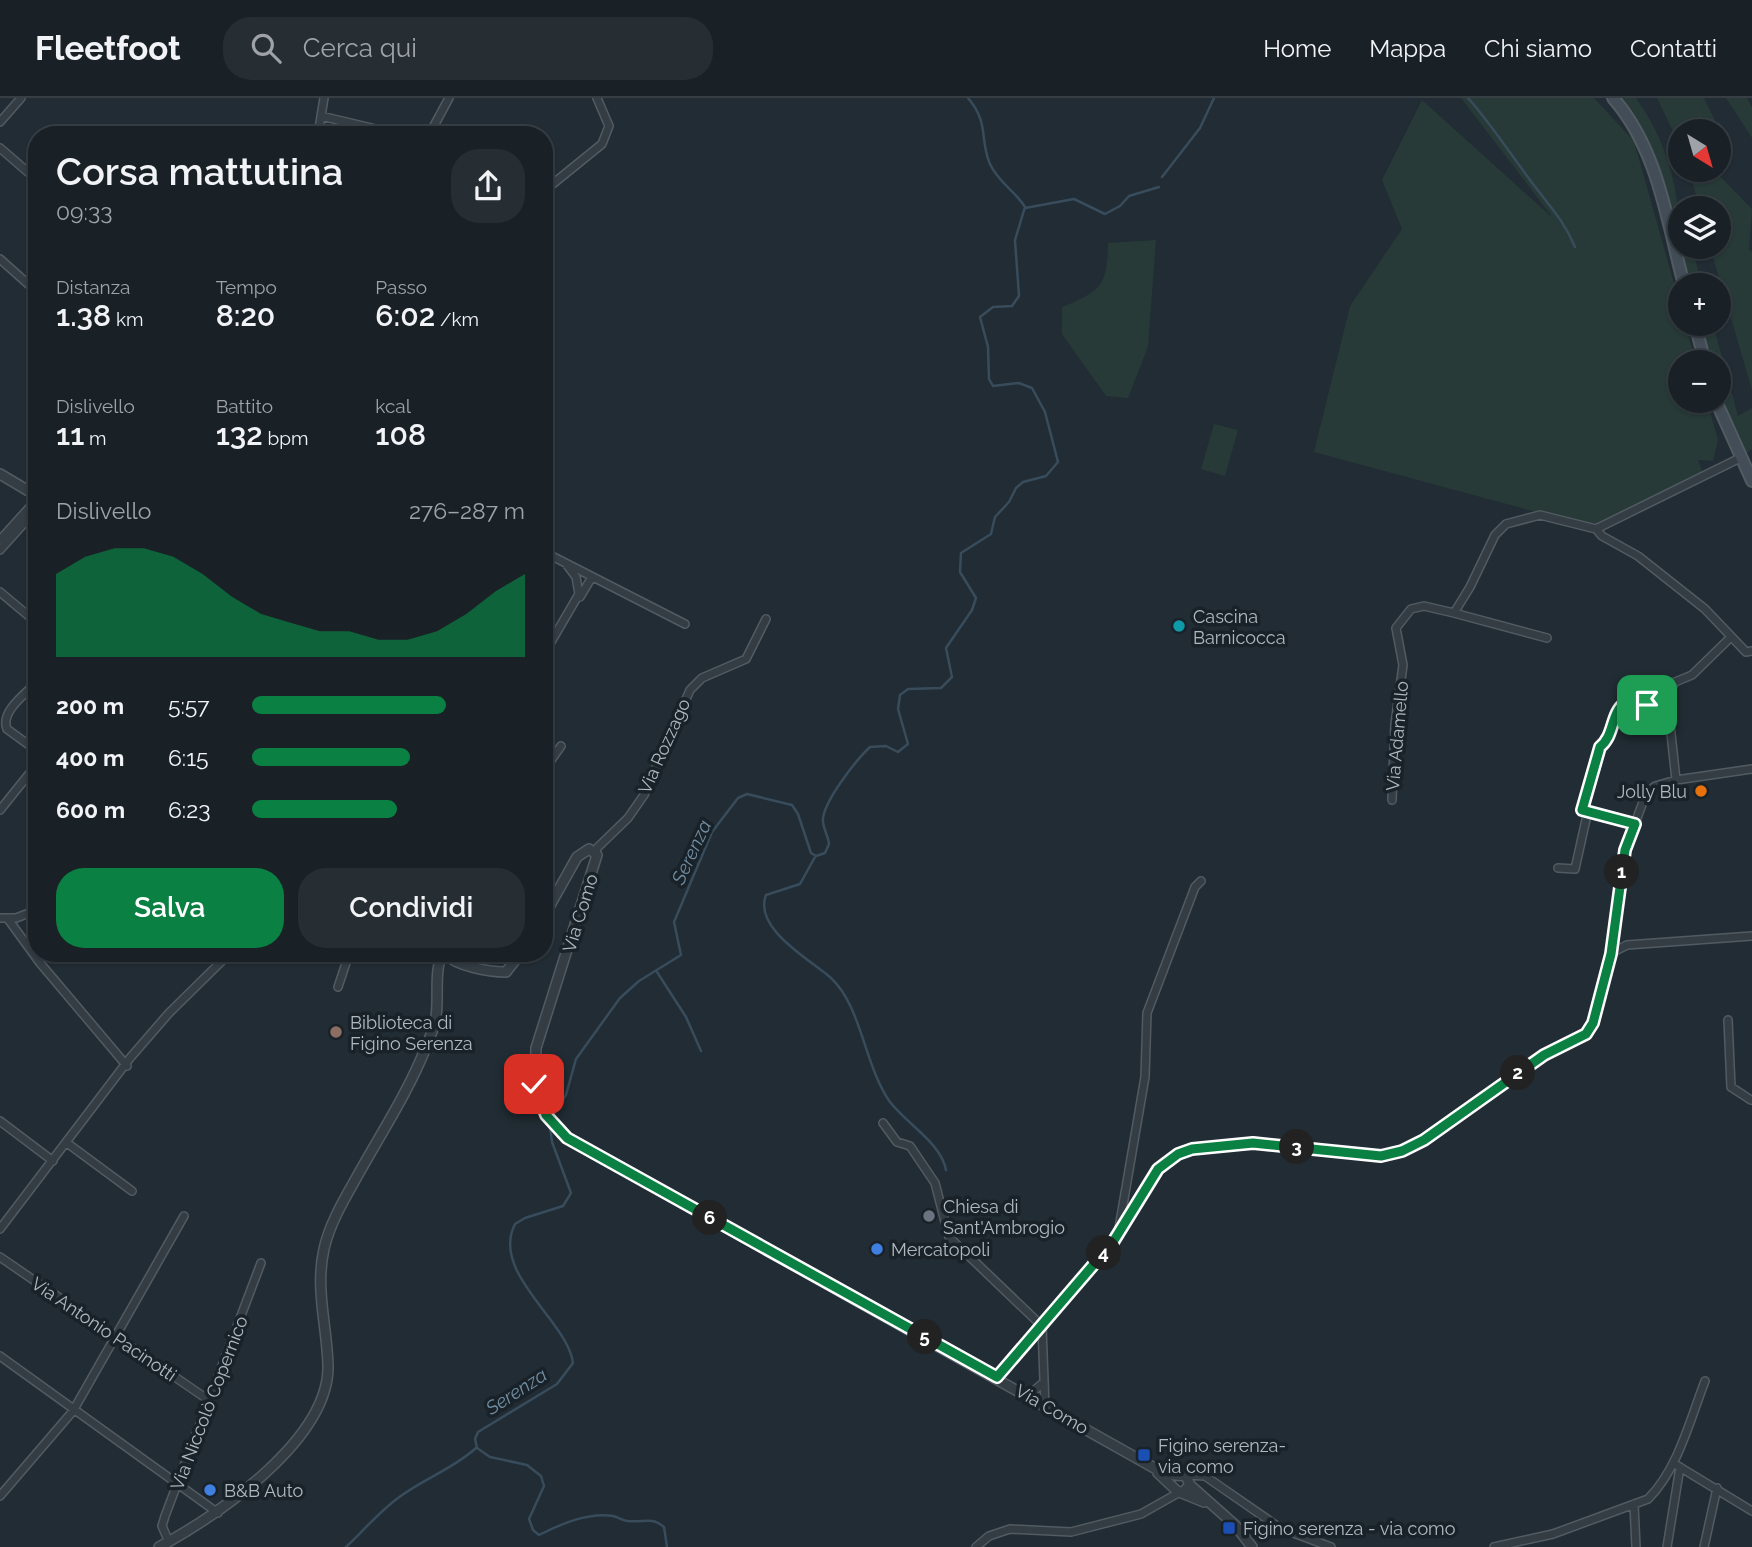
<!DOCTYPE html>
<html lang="it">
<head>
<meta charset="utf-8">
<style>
	body { margin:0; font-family:Raleway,sans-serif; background:#262e33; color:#f1f3f6; height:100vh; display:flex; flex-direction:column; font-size:26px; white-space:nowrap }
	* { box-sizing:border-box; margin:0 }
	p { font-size:23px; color:#9fa3a7 }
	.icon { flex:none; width:38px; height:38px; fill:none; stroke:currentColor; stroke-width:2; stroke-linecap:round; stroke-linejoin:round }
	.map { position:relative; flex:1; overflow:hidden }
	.details { position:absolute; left:28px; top:28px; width:525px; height:836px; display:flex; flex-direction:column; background:#192127; border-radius:28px; box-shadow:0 2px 5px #0004,0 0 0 2px #373e44 }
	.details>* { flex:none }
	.needle { width:46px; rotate:143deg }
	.tools { position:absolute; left:1668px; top:21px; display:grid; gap:14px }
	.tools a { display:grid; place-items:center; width:63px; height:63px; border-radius:50%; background:#192127; box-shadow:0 2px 5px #0004,0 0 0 2px #373e44; font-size:35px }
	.pin { position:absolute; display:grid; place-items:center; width:60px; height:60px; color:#fff; margin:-30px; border-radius:14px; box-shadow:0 4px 10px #0006 }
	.km { position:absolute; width:35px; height:35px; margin:-18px; border-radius:50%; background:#222; color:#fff; font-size:19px; line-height:35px; text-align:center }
	.round { display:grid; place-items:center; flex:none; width:74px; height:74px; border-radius:28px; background:#262e33 }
	.overview { display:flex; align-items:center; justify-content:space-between; height:119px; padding:0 28px }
	h1 { font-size:38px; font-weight:600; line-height:52px }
	.metrics { display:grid; grid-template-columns:repeat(3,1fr); gap:10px; height:119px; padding:7px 28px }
	.metrics div { display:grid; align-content:center }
	.metrics b { font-size:30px; font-weight:600 }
	.metrics small { font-size:19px; font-weight:400 }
	.metrics p { font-size:19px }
	.chart { height:196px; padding:14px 28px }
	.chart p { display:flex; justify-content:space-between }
	.chart svg { width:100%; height:126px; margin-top:7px; fill:#0b8043; opacity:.7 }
	.primary-button { display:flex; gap:14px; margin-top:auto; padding:14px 28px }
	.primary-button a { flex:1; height:80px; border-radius:28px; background:#0b8043; color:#fff; font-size:28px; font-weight:600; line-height:80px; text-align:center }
	.primary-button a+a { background:#262e33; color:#f1f3f6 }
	ul { padding:0 28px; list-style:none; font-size:23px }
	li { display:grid; grid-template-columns:112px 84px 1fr; align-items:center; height:52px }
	li i { height:18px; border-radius:9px; background:#0b8043 }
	header { display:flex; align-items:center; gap:42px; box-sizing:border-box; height:98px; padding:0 35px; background:#192127; border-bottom:2px solid #373e44 }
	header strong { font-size:33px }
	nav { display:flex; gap:38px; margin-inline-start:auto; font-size:24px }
	.search { width:490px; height:63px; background:#262e33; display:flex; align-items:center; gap:18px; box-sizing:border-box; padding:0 24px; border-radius:28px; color:#9fa3a7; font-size:26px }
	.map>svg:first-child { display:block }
	.green { fill:#273a37 }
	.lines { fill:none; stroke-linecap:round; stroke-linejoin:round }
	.stream { stroke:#384c5c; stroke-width:2.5 }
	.minor-casing { stroke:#525b62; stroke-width:10 }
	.tertiary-casing { stroke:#525b62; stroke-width:12 }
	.secondary-casing { stroke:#525b62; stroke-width:14 }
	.minor { stroke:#343d44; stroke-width:7 }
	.tertiary { stroke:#343d44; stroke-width:9 }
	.secondary { stroke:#434d57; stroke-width:10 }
	.route-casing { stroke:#fff; stroke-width:14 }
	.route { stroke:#0b8043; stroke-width:9 }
	.culture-dot { fill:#0f9aa8; stroke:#1a2229; stroke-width:2.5 }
	.food-dot { fill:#e8710a; stroke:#1a2229; stroke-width:2.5 }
	.education-dot { fill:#8d6e63; stroke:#1a2229; stroke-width:2.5 }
	.worship-dot { fill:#6b7280; stroke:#1a2229; stroke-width:2.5 }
	.shop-dot { fill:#3f7fe0; stroke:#1a2229; stroke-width:2.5 }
	.transit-dot { fill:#1a4fb4; stroke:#1a2229; stroke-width:2.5 }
	.labels { text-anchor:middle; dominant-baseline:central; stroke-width:7; stroke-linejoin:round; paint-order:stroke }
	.poi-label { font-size:18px; fill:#aeb9c1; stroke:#1a2229; text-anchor:start }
	.street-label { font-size:18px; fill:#aeb9c1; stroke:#1a2229 }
	.water-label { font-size:19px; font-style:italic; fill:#718ea2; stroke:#1a2229 }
</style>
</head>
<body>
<header>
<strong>Fleetfoot</strong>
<div class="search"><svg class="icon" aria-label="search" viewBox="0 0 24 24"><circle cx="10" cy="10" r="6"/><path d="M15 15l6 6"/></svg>Cerca qui</div>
<nav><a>Home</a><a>Mappa</a><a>Chi siamo</a><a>Contatti</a></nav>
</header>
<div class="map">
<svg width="1752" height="1449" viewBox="0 0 1752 1449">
	<rect width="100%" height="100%" fill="#212c34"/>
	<!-- green -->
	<path class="green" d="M1461 0H1594L1634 43 1680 207V226H1685L1696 264H1680V303H1707L1718 342 1713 363 1698 362 1704 378 1592 429 1314 354 1350 208 1402 131 1382 82 1422 2 1553 120Z
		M1613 0H1636C1669 46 1680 94 1680 149H1692L1702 187H1684L1656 81Z
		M1657 0H1704L1725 43 1719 48 1718 33H1680V48Z
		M1726 0H1747L1752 9V40Z
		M1689 72H1714L1752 111 1749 152 1752 154V292L1710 149H1718V110H1700Z
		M1156 142 1148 249 1128 300 1106 298 1062 236V209C1101 193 1107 189 1108 145Z
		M1695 226H1713L1738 318 1752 310V351L1740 360 1718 303V264H1705Z
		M1214 326 1238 332 1225 378 1201 371Z"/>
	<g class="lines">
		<!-- stream -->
		<path class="stream" d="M1468 0C1491 26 1509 54 1530 82 1547 105 1564 122 1575 149
			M1162 79 1200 30 1214 0
			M1025 110 1074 101 1105 116 1120 108 1129 98 1159 89
			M815 759 800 786 766 797C753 831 811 862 831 880 862 909 864 967 890 1004 908 1027 941 1045 946 1072
			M657 874 686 919 701 953
			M552 1019 566 997 576 961 620 900 639 883 681 857 674 824 712 734 738 700 747 696 792 707 798 716 811 755 816 758 825 755 829 746C828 738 824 732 823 724 821 706 857 661 870 649L886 648 898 654 908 646 898 611 900 597 908 591 941 590 952 579 946 550 972 512 976 500 960 474 961 455 991 436 995 419 1009 404 1016 390 1023 384 1046 378 1058 364 1045 314 1032 290 1019 285 993 288 989 281 988 249 980 219 993 209 1012 208 1019 198 1015 142 1025 109C1015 93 998 84 990 66 979 41 990 26 968 0
			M550 1029 552 1044 571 1095 563 1108 525 1120 515 1126C490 1175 568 1223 573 1265L557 1286 478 1334 475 1341 477 1350 490 1359 527 1367 541 1378 544 1388 529 1421 533 1432 539 1437C561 1426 588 1414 613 1418 618 1419 623 1423 628 1423 643 1425 651 1418 664 1429L667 1449
			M346 1449C363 1433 379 1414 398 1400 423 1381 453 1371 476 1350"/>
		<!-- minor casing -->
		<g class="minor-casing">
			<path id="minor" d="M321 18 401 37
				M0 24 21 0
				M318 37 324 0
				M429 37 449 0
				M0 50 37 82
				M544 93 602 46 609 28 597 0
				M0 161 37 194
				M1596 431 1602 438 1638 458 1705 511 1746 554 1752 553
				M0 442 37 401
				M0 452 37 411
				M544 454 685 526
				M0 494 37 525
				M580 499 592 479
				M1454 515 1547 540
				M544 556 579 496 576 479 567 467
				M37 584C25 596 0 614 7 631L37 653
				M544 672 561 648
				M1676 682 1670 626V592L1675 584 1692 577 1731 539
				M1392 702 1395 626 1403 567 1396 530 1411 511 1424 508 1454 515 1470 489 1495 437 1506 426 1540 417 1596 431 1740 360
				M0 712 37 666
				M1585 713 1635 726
				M596 756 597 750 628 720 644 697 690 592 702 580 746 561 766 521
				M1558 770 1575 771 1587 717 1582 712 1600 649C1615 637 1610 616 1625 605L1647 607 1659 599 1669 601
				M0 820H16L37 812
				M8 821 40 865 127 968
				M1611 855 1627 847 1752 838
				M338 889 349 856
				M1728 922 1731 989 1751 1002
				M0 1023 53 1063
				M883 1025 897 1044 910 1048 935 1085 949 1139 1042 1228 1045 1309
				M67 1045 132 1093
				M1119 1130 1145 979 1147 915 1195 789 1201 783
				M0 1131 130 960 169 915 229 856
				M0 1159 210 1303
				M0 1258 218 1415
				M997 1279 1113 1145 1158 1071 1178 1056 1192 1051 1253 1045 1381 1058 1402 1053 1424 1042 1544 957 1586 936 1593 925 1611 856 1625 752 1646 696 1655 688 1676 682 1752 671
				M1028 1298 1044 1284
				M1673 1365 1752 1413
				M1183 1377 1205 1378 1280 1430 1331 1449
				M0 1398 73 1313 184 1118
				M1634 1406 1636 1449
				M169 1444 162 1428 165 1418 261 1165
				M976 1449 989 1438 1010 1431 1071 1434 1141 1416 1180 1394
				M1494 1449 1553 1436 1648 1401C1678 1371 1690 1322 1705 1283
				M1667 1449 1680 1369
				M1704 1449 1717 1390"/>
		</g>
		<!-- tertiary casing -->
		<g class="tertiary-casing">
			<path id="tertiary" d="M0 376 37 398
				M544 818 577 759 589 751 597 757 536 950 535 986 546 1017 567 1040 1165 1376 1186 1378 1190 1387 1183 1394
				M445 856C457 868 488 874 506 874L520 856
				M1158 1375 1177 1393 1204 1404
				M1190 1387 1235 1427 1252 1449
				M159 1449C217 1418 330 1341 328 1267 327 1228 315 1191 324 1151 329 1128 342 1105 354 1084 378 1040 408 995 426 949 430 939 435 928 436 919 439 898 434 875 442 856"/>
		</g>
		<!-- secondary casing -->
		<g class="secondary-casing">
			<path id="secondary" d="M1613 0C1658 51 1667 123 1684 187
				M1695 226 1705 264
				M1716 303 1752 383"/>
		</g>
		<!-- minor -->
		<use href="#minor" class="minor"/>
		<!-- tertiary -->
		<use href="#tertiary" class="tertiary"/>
		<!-- secondary -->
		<use href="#secondary" class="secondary"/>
	</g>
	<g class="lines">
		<!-- route casing -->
		<g class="route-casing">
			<path id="route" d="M534 986 546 1017 567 1040 997 1279 1113 1144 1158 1071 1178 1056 1192 1051 1253 1045 1381 1058 1402 1053 1424 1042 1544 957 1586 936 1593 925 1611 856 1625 752 1635 726 1582 712 1600 649C1615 637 1610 616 1625 605L1647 607"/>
		</g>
		<!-- route -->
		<use href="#route" class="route"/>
	</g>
	<!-- markers -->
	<circle class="culture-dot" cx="1179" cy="528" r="7"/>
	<circle class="food-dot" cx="1701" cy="693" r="7"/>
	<circle class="education-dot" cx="336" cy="934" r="7"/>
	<circle class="worship-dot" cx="929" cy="1118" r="7"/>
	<g class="shop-dot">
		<circle cx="877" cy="1151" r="7"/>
		<circle cx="210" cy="1392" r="7"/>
	</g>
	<g class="transit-dot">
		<rect x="1137" y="1350" width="14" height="14" rx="3.5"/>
		<rect x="1222" y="1423" width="14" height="14" rx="3.5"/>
	</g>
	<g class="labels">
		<!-- poi labels -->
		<g class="poi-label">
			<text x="1193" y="518">Cascina<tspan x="1193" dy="21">Barnicocca</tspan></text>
			<text x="1687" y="693" text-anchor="end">Jolly Blu</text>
			<text x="350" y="924">Biblioteca di<tspan x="350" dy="21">Figino Serenza</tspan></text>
			<text x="943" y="1108">Chiesa di<tspan x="943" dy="21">Sant'Ambrogio</tspan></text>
			<text x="891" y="1151">Mercatopoli</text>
			<text x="1158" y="1347">Figino serenza-<tspan x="1158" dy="21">via como</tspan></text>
			<text x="224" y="1392">B&amp;B Auto</text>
			<text x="1243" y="1430">Figino serenza - via como</text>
		</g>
		<!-- street labels -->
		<g class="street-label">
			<text transform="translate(1397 638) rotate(-85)">Via Adamello</text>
			<text transform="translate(664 648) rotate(-66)">Via Rozzago</text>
			<text transform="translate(580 815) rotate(-73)">Via Como</text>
			<text transform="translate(104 1231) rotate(34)">Via Antonio Pacinotti</text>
			<text transform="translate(209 1305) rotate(-69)">Via Niccolò Copernico</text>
			<text transform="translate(1052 1311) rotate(30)">Via Como</text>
		</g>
		<!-- water labels -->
		<g class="water-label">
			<text transform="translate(691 754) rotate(-65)">Serenza</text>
			<text transform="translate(516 1293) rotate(-33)">Serenza</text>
		</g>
	</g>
</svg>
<div class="tools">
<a><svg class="needle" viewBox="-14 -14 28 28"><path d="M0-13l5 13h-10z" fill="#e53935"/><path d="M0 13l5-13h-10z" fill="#9fa3a7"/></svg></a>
<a><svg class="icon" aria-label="layers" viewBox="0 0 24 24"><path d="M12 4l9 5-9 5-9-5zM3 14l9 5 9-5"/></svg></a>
<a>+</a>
<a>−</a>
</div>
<div class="pin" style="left:1647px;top:607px;background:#1e9e55"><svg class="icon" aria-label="arrive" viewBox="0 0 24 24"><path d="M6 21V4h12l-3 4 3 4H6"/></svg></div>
<div class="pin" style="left:534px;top:986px;background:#d93025"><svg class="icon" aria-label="check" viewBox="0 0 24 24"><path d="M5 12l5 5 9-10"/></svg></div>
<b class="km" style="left:1622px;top:774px">1</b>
<b class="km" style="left:1518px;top:975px">2</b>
<b class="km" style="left:1297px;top:1049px">3</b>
<b class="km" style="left:1104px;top:1155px">4</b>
<b class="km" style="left:925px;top:1239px">5</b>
<b class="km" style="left:710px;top:1120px">6</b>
<section class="details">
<div class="overview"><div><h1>Corsa mattutina</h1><p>09:33</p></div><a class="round"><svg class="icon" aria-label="share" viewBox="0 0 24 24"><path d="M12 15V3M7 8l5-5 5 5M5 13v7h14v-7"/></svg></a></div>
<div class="metrics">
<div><p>Distanza</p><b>1.38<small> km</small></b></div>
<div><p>Tempo</p><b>8:20</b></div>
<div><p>Passo</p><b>6:02<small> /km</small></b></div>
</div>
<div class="metrics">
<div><p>Dislivello</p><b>11<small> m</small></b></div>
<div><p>Battito</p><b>132<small> bpm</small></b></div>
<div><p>kcal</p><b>108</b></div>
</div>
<div class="chart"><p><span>Dislivello</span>276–287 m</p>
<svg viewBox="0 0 160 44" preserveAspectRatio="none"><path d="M0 44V15L10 9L20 6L30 6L40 9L50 15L60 23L70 29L80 32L90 35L100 35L110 38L120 38L130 35L140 29L150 21L160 15V44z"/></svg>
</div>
<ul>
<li><b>200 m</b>5:57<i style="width:71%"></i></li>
<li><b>400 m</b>6:15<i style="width:58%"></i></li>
<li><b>600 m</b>6:23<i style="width:53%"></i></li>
</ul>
<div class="primary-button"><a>Salva</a><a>Condividi</a></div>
</section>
</div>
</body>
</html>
